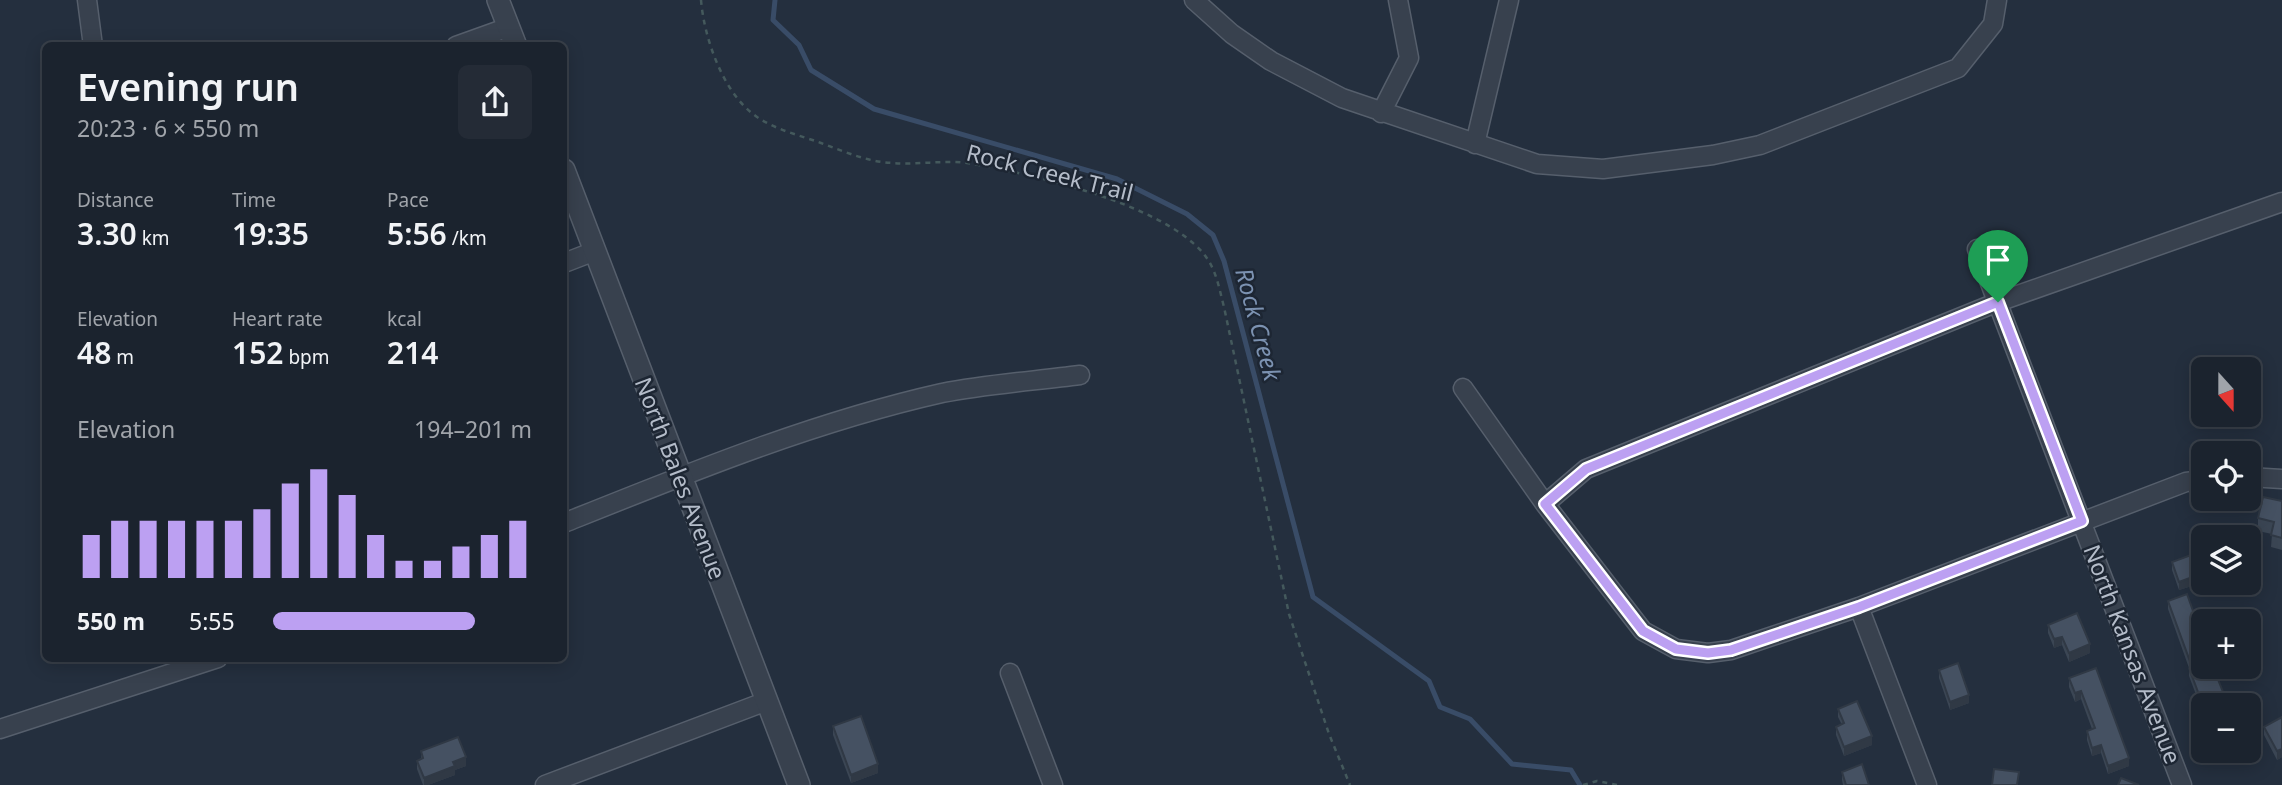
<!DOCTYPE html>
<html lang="en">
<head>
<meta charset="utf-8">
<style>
	body { margin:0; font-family:"Noto Sans",sans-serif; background:#242b36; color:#f1f3f6; height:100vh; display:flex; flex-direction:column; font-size:26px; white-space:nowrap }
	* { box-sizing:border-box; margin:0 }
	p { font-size:23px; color:#a0a4aa }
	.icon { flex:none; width:38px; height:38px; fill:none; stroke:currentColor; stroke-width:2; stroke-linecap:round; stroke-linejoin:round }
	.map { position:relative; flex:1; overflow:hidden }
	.panel { position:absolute; left:42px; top:42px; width:525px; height:620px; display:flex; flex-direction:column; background:#1b232e; border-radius:10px; box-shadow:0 4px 18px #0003,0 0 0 2px #39404a }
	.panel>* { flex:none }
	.needle { width:46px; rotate:159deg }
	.tools { position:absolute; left:2191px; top:357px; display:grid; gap:14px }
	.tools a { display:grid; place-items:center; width:70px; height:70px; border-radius:10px; background:#1b232e; box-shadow:0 4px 18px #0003,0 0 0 2px #39404a; font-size:35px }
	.pin { position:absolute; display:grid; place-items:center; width:60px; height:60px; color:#fff; margin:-72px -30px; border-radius:50% 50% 50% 0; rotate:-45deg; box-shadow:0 0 7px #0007 }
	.pin .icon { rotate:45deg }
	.round { display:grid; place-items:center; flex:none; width:74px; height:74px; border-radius:10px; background:#242b36 }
	.headline { display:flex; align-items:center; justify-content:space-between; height:119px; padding:0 35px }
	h1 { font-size:38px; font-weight:600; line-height:52px }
	.stats { display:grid; grid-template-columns:repeat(3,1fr); gap:10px; height:119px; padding:7px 35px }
	.stats div { display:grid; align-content:center }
	.stats b { font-size:30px; font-weight:600 }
	.stats small { font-size:19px; font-weight:400 }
	.stats p { font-size:19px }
	.chart { height:196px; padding:14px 35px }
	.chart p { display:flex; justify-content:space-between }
	.chart svg { width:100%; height:126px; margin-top:7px; stroke:#bca0f2; stroke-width:6 }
	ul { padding:0 35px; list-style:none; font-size:23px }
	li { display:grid; grid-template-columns:112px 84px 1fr; align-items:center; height:52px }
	li i { height:18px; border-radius:9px; background:#bca0f2 }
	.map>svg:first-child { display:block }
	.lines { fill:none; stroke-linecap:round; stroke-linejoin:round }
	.stream { stroke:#394c67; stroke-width:5 }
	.minor-casing { stroke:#565f6c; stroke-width:21 }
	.tertiary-casing { stroke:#565f6c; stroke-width:24 }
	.path { stroke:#44595c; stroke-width:2.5; stroke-dasharray:5 5; stroke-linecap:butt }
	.minor { stroke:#38414e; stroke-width:18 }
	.tertiary { stroke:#38414e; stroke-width:21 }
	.wall { fill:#3b4654 }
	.shaded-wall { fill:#303945 }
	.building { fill:#455162; stroke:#303945; stroke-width:2 }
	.route-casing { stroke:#fff; stroke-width:14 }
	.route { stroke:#bca0f2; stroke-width:9 }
	.labels { text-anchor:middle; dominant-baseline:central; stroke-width:5; stroke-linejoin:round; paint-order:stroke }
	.street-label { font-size:23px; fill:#b4bcc9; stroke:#1d2633 }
	.water-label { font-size:24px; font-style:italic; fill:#7c92b1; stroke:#1d2633 }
</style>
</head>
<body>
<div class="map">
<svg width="2282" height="785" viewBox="0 0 2282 785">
	<rect width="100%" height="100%" fill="#242f3e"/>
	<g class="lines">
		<!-- stream -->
		<path class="stream" d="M775 0 773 20 799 45 811 70 874 109 1117 179 1187 214 1213 235 1224 261 1313 597 1429 681 1440 707 1470 719 1512 764 1571 770 1580 785"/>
		<!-- minor casing -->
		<g class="minor-casing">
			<path id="minor" d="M87 0 93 46
				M1194 0 1232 34 1271 61 1342 98 1537 164 1603 169 1713 155 1760 145 1958 68 1993 24 1997 0
				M456 46 509 27
				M1381 113 1409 58 1398 0
				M1475 144 1509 0
				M1977 249 2182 785
				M564 263 595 251
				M1463 388 1545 504 1643 631 1676 649 1708 653 1731 650 1859 607 2186 482 2203 480
				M2249 477 2282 479
				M1545 504 1586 469 1998 302 2282 202
				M564 523C686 474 813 422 942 393 988 384 1034 381 1080 375
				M1859 607 1927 785
				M1010 673 1053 785
				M0 729 218 658
				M545 785 767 701"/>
		</g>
		<!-- tertiary casing -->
		<g class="tertiary-casing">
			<path id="tertiary" d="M498 0 516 46
				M564 170 799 785"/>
		</g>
		<!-- path -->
		<path class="path" d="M701 0C704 37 722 90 753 114 772 129 799 135 821 143 845 152 868 162 893 163 917 165 943 160 967 163 1032 174 1160 203 1203 253 1216 268 1219 288 1224 307L1289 614 1329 734 1350 785
			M1583 785 1597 781 1617 785"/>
		<!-- minor -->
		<use href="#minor" class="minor"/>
		<!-- tertiary -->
		<use href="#tertiary" class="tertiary"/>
	</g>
	<!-- wall -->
	<path class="wall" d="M2282 501V550L2271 547 2272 534 2258 531V518Z
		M2172 562 2198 584 2179 590 2172 570Z
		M2168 601 2223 701 2201 708 2189 676V668L2168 609Z
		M2048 625 2090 653 2069 662 2062 645 2054 648 2048 633Z
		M2096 668 2129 766 2108 774 2101 753 2092 756 2087 740V731L2092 729 2081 699 2075 702 2069 687V678Z
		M1939 670 1969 703 1950 710 1939 678Z
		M1838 709 1872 745 1844 756 1836 735V727L1842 725 1838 717Z
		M2282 717V757L2277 760 2264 735V727Z
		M833 726 878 773 851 783 833 735Z
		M421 751 466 766 455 770V775L428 785H423L417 769V761L421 759Z
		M1842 772 1869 785H1843L1842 780Z"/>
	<!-- shaded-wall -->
	<path class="shaded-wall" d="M2198 575V584L2179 590V582Z
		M2062 637V645L2054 648V639Z
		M2090 644V653L2069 662V653Z
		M2081 691V699L2075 702V693Z
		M2223 692V701L2209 705H2203V707L2201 708V700Z
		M1969 695V703L1950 710V702Z
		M1872 736V745L1844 756V747Z
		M2101 745V753L2092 756V748Z
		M2282 749V757L2277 760V751Z
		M466 757V766L455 770V775L428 785H424V778L453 762Z
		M2129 758V766L2108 774V766Z
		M878 764V773L851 783V775Z"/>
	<!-- building -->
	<path class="building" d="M2263 497 2282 501V538L2271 535 2274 522 2258 518Z
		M2191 555 2198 575 2179 582 2172 562Z
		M2187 594 2203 639V667H2213L2223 692 2201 700 2189 668 2192 667 2168 601Z
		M2077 613 2090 644 2069 653 2062 637 2054 639 2048 625Z
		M1958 663 1969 695 1950 702 1939 670Z
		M2096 668 2129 758 2108 766 2101 745 2092 748 2087 731 2095 728 2081 691 2075 693 2069 678Z
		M1857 701 1872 736 1844 747 1836 727 1844 723 1838 709Z
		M861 716 878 764 851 775 833 726Z
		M2282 717V749L2277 751 2264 727Z
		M458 737 466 757 453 762 455 766 424 778 417 761 423 758 421 751Z
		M1862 764 1869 785H1846L1842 772Z
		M1994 769 2019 772 2017 785H1992Z
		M2121 778 2139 785H2118Z"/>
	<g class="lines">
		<!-- route casing -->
		<g class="route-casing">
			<path id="route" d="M1998 302 2082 521 1859 607 1731 650 1708 653 1676 649 1643 631 1545 504 1586 469Z"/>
		</g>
		<!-- route -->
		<use href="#route" class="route"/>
	</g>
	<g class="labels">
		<!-- street labels -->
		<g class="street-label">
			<text transform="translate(1050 172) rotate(14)">Rock Creek Trail</text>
			<text transform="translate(681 478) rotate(69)">North Bales Avenue</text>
			<text transform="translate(2133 654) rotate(69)">North Kansas Avenue</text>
		</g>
		<!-- water labels -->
		<g class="water-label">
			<text transform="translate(1259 324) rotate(75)">Rock Creek</text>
		</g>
	</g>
</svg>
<div class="tools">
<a><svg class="needle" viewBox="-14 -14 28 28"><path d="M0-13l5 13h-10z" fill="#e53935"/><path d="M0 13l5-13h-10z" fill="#a0a4aa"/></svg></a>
<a><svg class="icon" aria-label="locate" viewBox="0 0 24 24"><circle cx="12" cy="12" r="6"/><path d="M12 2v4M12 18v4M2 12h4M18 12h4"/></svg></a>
<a><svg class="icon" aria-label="layers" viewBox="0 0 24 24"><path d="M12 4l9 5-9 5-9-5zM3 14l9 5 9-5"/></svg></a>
<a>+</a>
<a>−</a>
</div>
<div class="pin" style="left:1998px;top:302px;background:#1e9e55"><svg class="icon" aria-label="arrive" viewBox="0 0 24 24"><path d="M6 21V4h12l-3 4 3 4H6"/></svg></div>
<section class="panel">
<div class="headline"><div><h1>Evening run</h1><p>20:23 · 6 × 550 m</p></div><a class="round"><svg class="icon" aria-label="share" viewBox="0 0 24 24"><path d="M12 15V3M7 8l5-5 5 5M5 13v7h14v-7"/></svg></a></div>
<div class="stats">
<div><p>Distance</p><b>3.30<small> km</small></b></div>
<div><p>Time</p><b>19:35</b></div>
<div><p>Pace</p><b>5:56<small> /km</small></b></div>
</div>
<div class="stats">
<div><p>Elevation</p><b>48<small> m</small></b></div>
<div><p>Heart rate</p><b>152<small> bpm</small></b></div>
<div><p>kcal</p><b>214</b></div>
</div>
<div class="chart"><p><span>Elevation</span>194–201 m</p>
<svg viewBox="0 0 160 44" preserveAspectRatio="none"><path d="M5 44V29M15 44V24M25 44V24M35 44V24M45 44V24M55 44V24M65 44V20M75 44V11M85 44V6M95 44V15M105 44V29M115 44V38M125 44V38M135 44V33M145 44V29M155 44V24"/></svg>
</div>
<ul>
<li><b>550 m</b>5:55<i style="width:78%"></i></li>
</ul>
</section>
</div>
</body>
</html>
